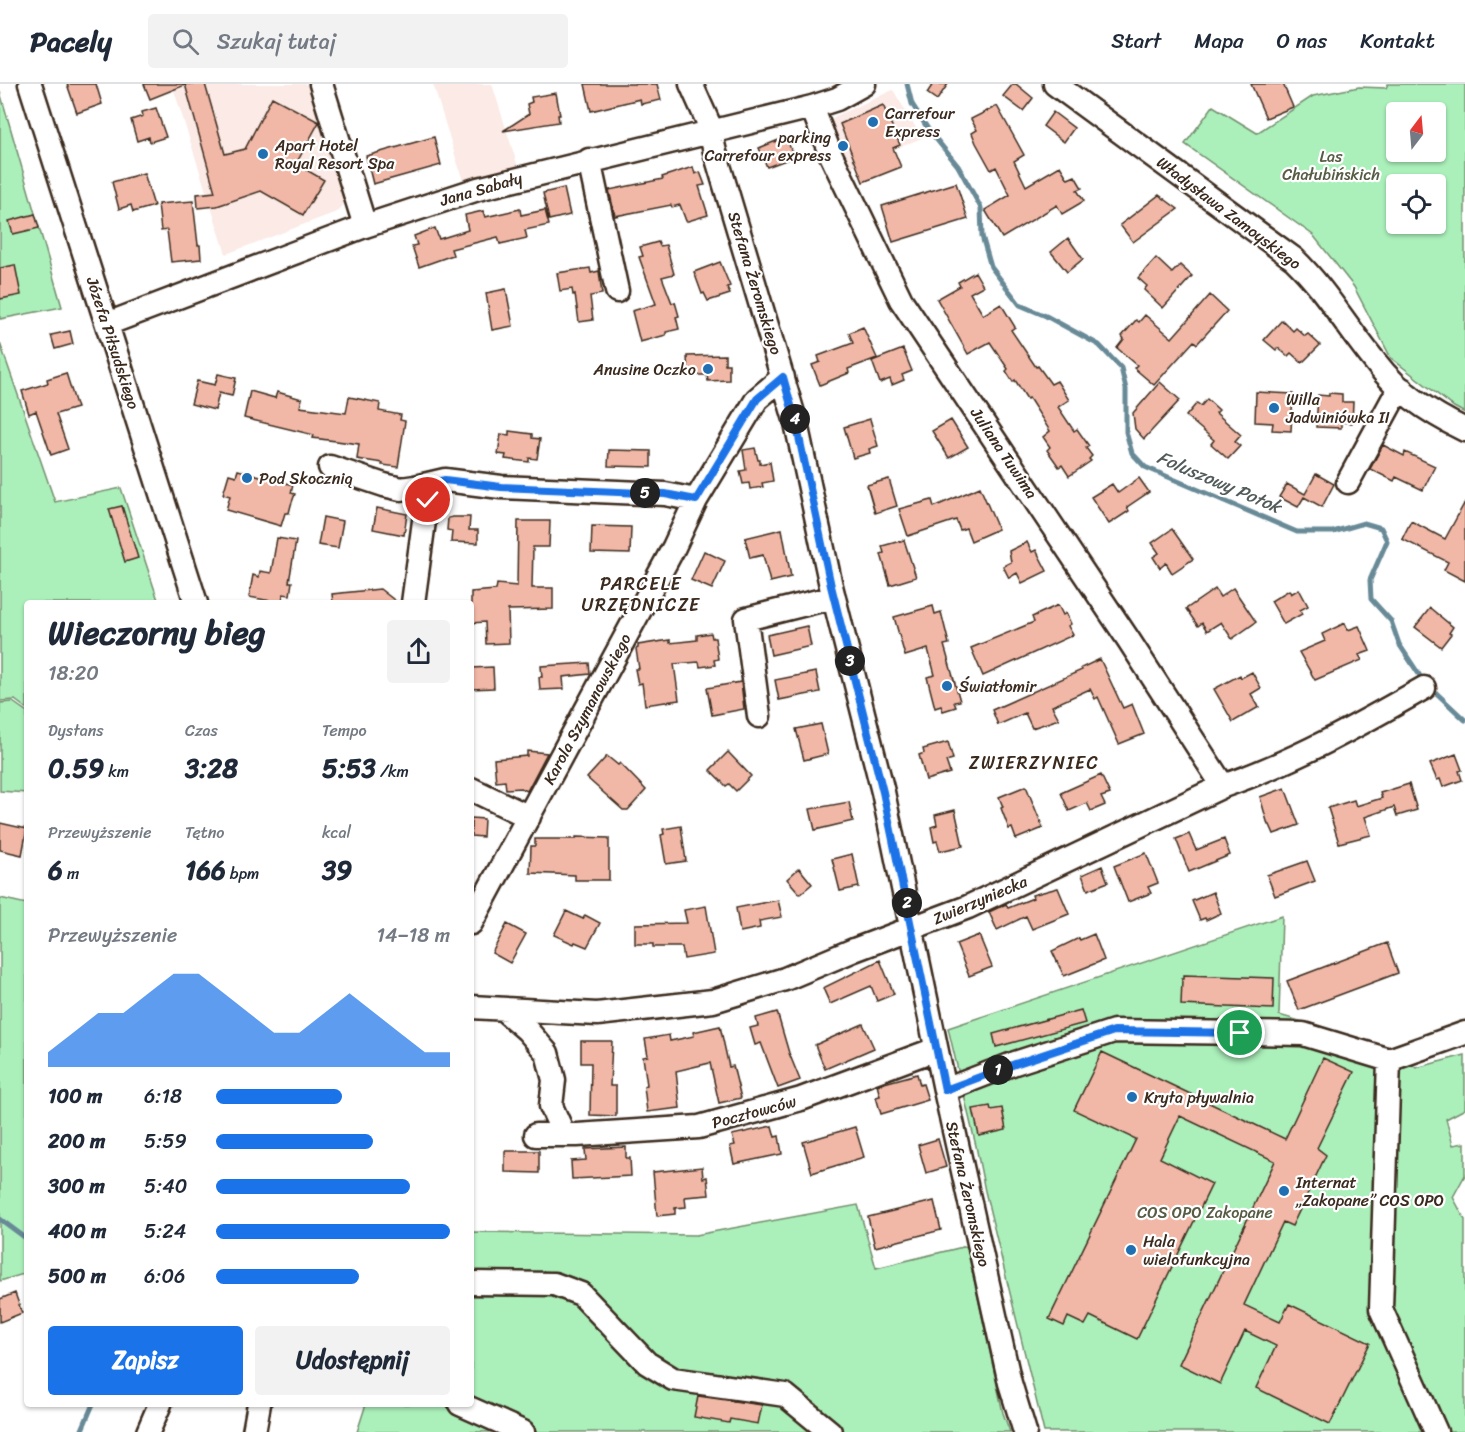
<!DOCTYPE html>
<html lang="pl">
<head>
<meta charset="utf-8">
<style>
	body { margin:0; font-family:Sriracha,sans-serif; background:#f2f2f3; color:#1f2937; height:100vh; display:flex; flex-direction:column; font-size:22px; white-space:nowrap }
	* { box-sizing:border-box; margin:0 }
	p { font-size:20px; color:#747a83 }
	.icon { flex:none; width:33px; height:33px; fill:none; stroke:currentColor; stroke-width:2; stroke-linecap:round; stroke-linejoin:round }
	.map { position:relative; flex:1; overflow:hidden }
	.panel { position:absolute; left:24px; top:516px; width:450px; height:807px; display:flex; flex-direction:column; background:#fff; border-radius:6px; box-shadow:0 2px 4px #0004 }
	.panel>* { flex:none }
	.needle { width:39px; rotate:16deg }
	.fabs { position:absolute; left:1386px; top:18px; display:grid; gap:12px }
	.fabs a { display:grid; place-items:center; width:60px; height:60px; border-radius:6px; background:#fff; box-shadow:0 2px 4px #0004; font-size:30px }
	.pin { position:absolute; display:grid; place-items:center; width:51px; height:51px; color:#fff; margin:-26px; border:3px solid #fff; border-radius:50%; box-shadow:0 2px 6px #0007 }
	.km { position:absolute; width:30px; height:30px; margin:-15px; border-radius:50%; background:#222; color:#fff; font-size:16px; line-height:30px; text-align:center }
	.round { display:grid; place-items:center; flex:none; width:63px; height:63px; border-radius:6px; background:#f2f2f3 }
	.headline { display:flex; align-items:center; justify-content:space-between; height:102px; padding:0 24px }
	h1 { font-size:33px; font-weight:800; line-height:45px }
	.metrics { display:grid; grid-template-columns:repeat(3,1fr); gap:9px; height:102px; padding:6px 24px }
	.metrics div { display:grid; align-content:center }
	.metrics b { font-size:26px; font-weight:800 }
	.metrics small { font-size:16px; font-weight:400 }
	.metrics p { font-size:16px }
	.chart { height:168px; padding:12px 24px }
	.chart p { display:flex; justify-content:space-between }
	.chart svg { width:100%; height:108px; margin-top:6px; fill:#1a73e8; opacity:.7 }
	.cta { display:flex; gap:12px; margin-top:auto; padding:12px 24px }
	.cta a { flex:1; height:69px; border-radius:6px; background:#1a73e8; color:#fff; font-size:24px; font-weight:800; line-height:69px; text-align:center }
	.cta a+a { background:#f2f2f3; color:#1f2937 }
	ul { padding:0 24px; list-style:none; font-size:20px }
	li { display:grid; grid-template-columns:96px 72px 1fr; align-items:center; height:45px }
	li i { height:15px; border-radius:8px; background:#1a73e8 }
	header { display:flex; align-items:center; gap:36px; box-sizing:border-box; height:84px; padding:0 30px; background:#fff; border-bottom:2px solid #e0e1e3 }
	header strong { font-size:28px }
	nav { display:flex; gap:33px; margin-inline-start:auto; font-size:21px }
	.search { width:420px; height:54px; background:#f2f2f3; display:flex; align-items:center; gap:15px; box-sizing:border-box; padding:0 21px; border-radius:6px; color:#747a83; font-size:22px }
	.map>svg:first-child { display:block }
	.built { fill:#fbeae5 }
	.green { fill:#abf0bb; stroke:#738d6c; stroke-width:1.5; fill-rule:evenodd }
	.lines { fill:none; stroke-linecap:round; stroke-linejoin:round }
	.stream { stroke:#688a97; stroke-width:5 }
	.building { fill:#f1b8a7; stroke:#3b2a1e; stroke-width:1.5 }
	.minor-casing { stroke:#3b2a1e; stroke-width:27 }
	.minor { stroke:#fff; stroke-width:22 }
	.route-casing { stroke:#fff; stroke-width:12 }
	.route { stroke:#1a73e8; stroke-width:8 }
	.poi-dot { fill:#1f6fb2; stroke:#fff; stroke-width:2 }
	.labels { text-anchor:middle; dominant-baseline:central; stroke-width:4.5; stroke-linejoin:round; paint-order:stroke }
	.poi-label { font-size:16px; fill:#3b2a1e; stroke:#fff; text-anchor:start }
	.park-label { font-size:16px; fill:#575c45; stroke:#fff }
	.street-label { font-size:16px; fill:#3b2a1e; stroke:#fff }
	.water-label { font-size:18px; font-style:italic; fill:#525a5a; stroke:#fff }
	.neighbourhood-label { font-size:18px; letter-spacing:1.5px; fill:#3b2a1e; stroke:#fff }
</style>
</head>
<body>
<header>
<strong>Pacely</strong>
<div class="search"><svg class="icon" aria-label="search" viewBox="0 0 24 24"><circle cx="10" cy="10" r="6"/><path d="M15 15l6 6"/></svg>Szukaj tutaj</div>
<nav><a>Start</a><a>Mapa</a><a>O nas</a><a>Kontakt</a></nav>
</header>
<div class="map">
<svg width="1465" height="1348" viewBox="0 0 1465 1348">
	<rect width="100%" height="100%" fill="#fff"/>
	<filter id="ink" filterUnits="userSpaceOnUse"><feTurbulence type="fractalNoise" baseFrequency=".0167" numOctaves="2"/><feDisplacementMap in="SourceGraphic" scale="12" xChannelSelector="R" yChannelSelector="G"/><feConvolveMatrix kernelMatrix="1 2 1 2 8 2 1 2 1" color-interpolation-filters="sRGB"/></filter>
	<g filter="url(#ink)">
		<!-- built -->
		<path class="built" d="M172 0H312L345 118 339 127 226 170Z
			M433 0H492L518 83 464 100Z
			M893 6 922 54 845 85 828 44 834 33Z"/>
		<!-- green -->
		<path class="green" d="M1388 0H1465V329L1454 323 1391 274 1354 203 1313 151 1185 60 1213 22 1257 49 1313 12 1359 3 1386 4ZM1396 28H1436V68H1396ZM1396 100H1436V140H1396Z
			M0 8 62 223 0 235Z
			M0 259 55 418 121 404 159 519H27V625L15 616 0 617Z
			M13 618 27 628V709L0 707V619Z
			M0 814 27 820V1189L0 1197Z
			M1282 832 1279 931 1392 964 1416 984 1465 971V1025L1446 1035 1453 1061 1465 1059V1091L1453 1113 1465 1136V1348H1044L985 1107 976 1062 948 944Z
			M858 1121 876 1184 967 1162 1003 1329 1010 1348H357L366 1320H471V1148L696 1151Z"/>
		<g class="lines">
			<!-- stream -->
			<path class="stream" d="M907 0 912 20 928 45 958 82 981 124 982 152 991 183 1020 221 1046 232 1099 261 1121 284 1126 305V348L1132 369 1145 383 1297 448H1333L1364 439 1381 444 1387 457 1370 496 1371 515 1391 537 1399 560 1424 598
				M1431 604 1465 636
				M0 1135 27 1155
				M81 1348 93 1320"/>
		</g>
		<!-- building -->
		<path class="building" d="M67 0H96L102 20 77 29Z
			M144 0H185V1L150 15Z
			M185 0H205L225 70 245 65 272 13 319 38 296 80 324 96 303 131 261 107 217 122 198 124 197 110 215 108Z
			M585 0H657L661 16 641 20 640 15 591 27Z
			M933 0H948L937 16 927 9Z
			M1013 0H1016L1033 14 1023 27 1003 12Z
			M1251 0H1283L1293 23 1266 34Z
			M556 9 560 31H558L559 38 503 47 529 30 527 20 532 18 531 13Z
			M883 21 900 61 893 64 901 83 863 98 840 40Z
			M997 22 1024 71 1014 77 1026 102 1060 82 1068 95 1075 92 1082 104 1077 106 1084 117 1062 130 1057 121 1002 154 985 126 1010 111 996 83 991 86 976 59 972 49 977 46 971 35Z
			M156 24 166 53 150 58 149 53 137 57 131 36 143 32 142 28Z
			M1053 28 1074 44 1064 58 1043 42Z
			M434 53 441 81 373 100 366 72Z
			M786 53 794 73 767 83 759 64Z
			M693 83 695 90 700 88 705 101 699 102 708 131 688 137H686L680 121 672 123 671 121 615 132 609 106 663 95 662 93 671 90Z
			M144 89 154 122 133 128 131 121 119 125 112 98Z
			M956 99 968 135 893 158 882 122Z
			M564 104 570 131 549 136 543 109Z
			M1159 111 1178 125 1133 158 1120 141Z
			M193 117 198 161H200L201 175 171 178 167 146 161 147 158 120Z
			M520 125 521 131 545 126 549 141 525 146 527 154 500 160 498 153 451 165 453 171 419 183 412 162 417 161 414 152 435 144 439 155 468 146 465 131 483 127 485 133Z
			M35 130 39 144 13 150 9 137Z
			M1068 154 1083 175 1067 188 1051 168Z
			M658 158 660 162 666 161 674 190 662 193 672 219 675 218 679 232 676 233 679 245 666 248V251L640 258 632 227 656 220 639 173 643 172 640 163Z
			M1156 174 1172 189 1180 181 1192 192 1163 224 1144 206 1147 202 1138 194Z
			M720 178 730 202 727 203 730 210 708 217 704 209 702 210 694 188Z
			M15 181 21 211 0 215V184Z
			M590 184 591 189 599 187 602 210 590 212 593 236 579 238 575 210 573 211 572 205 560 207 557 189Z
			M975 188 983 202 970 209 983 231 1001 220 1015 243 1011 246 1036 283 1038 282 1051 300 1057 297 1069 316 1058 323 1074 347 1077 345 1089 362 1086 364 1092 372 1089 375 1091 377 1069 392 1062 381 1059 383 1047 366 1050 363 1043 353 1050 347 1029 314 1027 315 1015 296 1013 298 1006 287 1008 285 990 258 968 270 937 215 960 202 958 198Z
			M506 205 513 242 492 246 486 209Z
			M1210 211 1227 227 1197 260 1194 257 1154 301 1134 284 1137 281 1117 264 1124 255 1122 252 1136 236 1139 238 1145 231 1172 254Z
			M1282 236 1293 247 1296 244 1305 252 1308 250 1320 261 1302 279 1291 269 1288 272 1278 264 1276 266 1264 256Z
			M863 243 877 274 848 285 849 289 820 301 812 281 820 278 818 272 853 259 849 249Z
			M70 247 73 260 55 265 51 251Z
			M903 265 912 287 902 291 904 296 892 301 890 295 880 299 872 277Z
			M725 271V280H729V296L708 297 707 291H688L687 272Z
			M66 289 77 324 56 330 68 365 51 371 36 327 29 330 22 307 48 299 47 295Z
			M218 290 236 294 232 312 219 309 215 326 191 320 197 297 215 301Z
			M1160 298 1180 316 1144 355 1135 345 1133 329Z
			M250 307 275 314 277 308 302 315 300 323 346 329 349 313 380 319 379 327 401 331 400 336 405 337 398 383 382 381 383 379 357 375 359 360 313 354 314 351 244 334Z
			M1256 308 1293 310 1291 347 1272 346 1273 339 1255 338Z
			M1329 309 1342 310V318H1353L1352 339 1341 338V344L1316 343 1318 311 1329 312Z
			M1207 315 1219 326 1216 329 1241 351 1235 358 1240 362 1228 375 1211 360 1214 356 1186 332 1197 319 1201 322Z
			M870 335 878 362 869 365 870 369 853 374 844 343Z
			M951 336 968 363 949 374 932 347Z
			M509 347 532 350V354L540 355 537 375 529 374V378L505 375 506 371 498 370 501 350 509 351Z
			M1383 361 1404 372 1405 368 1435 382 1423 406 1396 393 1394 397 1370 385Z
			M755 364 758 376H760V380L770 378 773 397 762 399 763 403 750 405 749 399 743 400 740 387 746 386 743 366Z
			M609 366 651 367V383L608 382Z
			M238 386 293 401 291 409 295 410 291 421 289 429H285L281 442 226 426 230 412 223 410 229 390 236 392Z
			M1316 390 1334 400 1322 423 1304 413 1298 423 1279 413 1287 400 1305 410Z
			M1139 394 1149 408 1127 423 1129 427 1109 440 1091 413 1112 400 1118 409Z
			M889 395 897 422 875 429 867 401Z
			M980 403 998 445 971 457 966 444 960 446 956 436 908 452 899 425 932 416 934 423Z
			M1465 418V497L1444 486 1448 478 1402 455 1411 437 1445 455Z
			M122 422 138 474 125 478 109 425Z
			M377 424 407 430 404 451 373 445Z
			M323 433 343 437 338 464 318 461Z
			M453 433H470L469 446H478V459L451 458 452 447 447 446 448 434Z
			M518 437H550L549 463H533L532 504H553V525L508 526 509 559 486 560 485 538 471 539V508L496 506 497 500 517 502Z
			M592 442 631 443 630 470 591 469Z
			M782 445 791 493 770 498 763 471 750 474 745 454Z
			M1172 445 1193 475 1172 489 1166 479 1160 484 1153 473 1159 469 1152 459Z
			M277 454 296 457 289 498H292L290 511 283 510 282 519 249 513 253 491 259 493 260 487 271 489Z
			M904 456 916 493 890 501 881 470 884 469 882 462Z
			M1027 458 1032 468 1036 466 1047 487 1022 499 1017 489 1009 494 1003 482 1011 478 1009 467Z
			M704 467 725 477 712 505 691 496Z
			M1233 504 1256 538 1232 555 1221 538 1207 547 1202 539 1198 542 1186 525 1215 505 1220 513Z
			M380 505 398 519H333L332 510Z
			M1299 505 1308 522 1300 526 1302 530 1284 540 1271 517 1289 506 1291 510Z
			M1058 521 1063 531 1066 529 1071 540 1068 542 1073 551 983 592 971 564 1034 538 1032 533Z
			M933 522 935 530 941 528 949 560 944 561 960 617 954 618 956 623 943 627 941 622 935 624 927 593 935 591 928 565 905 572 894 533Z
			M1430 524 1453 543 1449 549 1451 550 1441 563 1415 543Z
			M1345 539 1348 546 1359 542 1370 567 1359 571 1362 576 1315 596 1299 568 1325 557 1322 550Z
			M807 542 811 562 771 571 767 551Z
			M711 549 712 554H715L718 575 714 576 715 581 700 583 699 578 674 580 679 616 645 621 642 599 638 600 635 585H639L636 565 638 564V561L670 556V559L697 556V551Z
			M1100 575 1123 624 1132 620 1144 650 1119 660 1098 613 1095 615 1090 605 1052 622 1059 635 1032 644 1025 629 998 641 992 626 1082 586 1081 584Z
			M589 579 590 590 563 593 564 605 540 606 539 593H542L541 582Z
			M493 583 494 604 471 605V584Z
			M816 588 820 608 779 616 775 596Z
			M1252 588 1261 604 1251 610 1259 623 1233 638 1214 605 1240 591 1241 594Z
			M741 598 744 625 712 631 707 604Z
			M821 640 828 670 804 676 796 645Z
			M948 658 953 675 946 677 950 689 926 696 919 671 924 669 923 665Z
			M527 667 547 669 527 707 521 704 506 705 505 697 496 698 494 675 527 672Z
			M728 668 751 692 736 707 729 700 726 702 710 686Z
			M1456 670 1462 686 1459 687 1462 696 1443 703 1440 695 1437 696 1430 680Z
			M607 672 618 681 620 679 646 706 628 726H623L587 694Z
			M1101 691 1110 710 1101 713 1105 721 1091 727 1087 719 1069 727 1061 709Z
			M1409 700 1417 726 1397 732 1394 723 1365 733 1371 751 1339 759 1328 724 1354 716 1356 722 1382 714 1380 709Z
			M1026 702 1043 744 1016 755 1012 744 1009 745 1001 724 1003 723 999 713Z
			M1285 704 1299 741 1274 750 1270 741H1268L1260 713Z
			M849 718 853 737 815 746 810 725Z
			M955 726 963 762 940 767 937 757 934 758 931 743 937 741 935 731Z
			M471 734 484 735 483 753 471 752Z
			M0 739 27 745 22 771 0 766Z
			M681 742 686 777 666 780 661 751 664 750 663 745Z
			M1189 750 1196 766 1224 755 1230 771 1189 788 1176 755Z
			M576 753 609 754V796H575V791L530 789 531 762H535V755H576Z
			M1146 769 1158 799 1148 803 1151 809 1128 818 1114 782Z
			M852 770 859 803 840 807 832 775Z
			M1307 777 1315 797 1275 812 1267 791Z
			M1102 782 1108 798 1088 806 1082 791Z
			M799 784 812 800 800 810 787 795Z
			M1058 804 1069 830 1032 845 1026 832 997 846 989 828 1006 820 1008 824 1033 814 1032 811Z
			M1213 808 1221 829 1206 836 1205 834 1200 836 1192 817Z
			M778 816 782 833 759 837 760 844 740 848 736 824Z
			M706 822 714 870 684 875 682 863H653V860H635V840L687 839 684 826Z
			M566 827 583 835 585 831 600 839 587 863 575 858 574 860 554 851Z
			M507 840 526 850 510 879 492 869Z
			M1094 850 1104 876 1064 892 1052 867 1079 854 1080 856Z
			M979 851 992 883 969 892 956 860Z
			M1387 859 1398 889 1299 926 1287 897Z
			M880 876 894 910 877 917 871 902 830 920 823 904Z
			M1184 891 1274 894 1273 925 1181 921 1182 895H1184Z
			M1081 926 1085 939 996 963 993 950Z
			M777 928 789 969 800 996 778 1004 761 959 755 961 750 944 758 942 756 934Z
			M863 940 874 964 825 985 815 961Z
			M720 942 729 983 733 982 741 1014 719 1019 710 979 676 987 680 1024 647 1028 644 1002 647 1001 643 973 648 972 645 955 669 951 670 957 694 952 693 948Z
			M581 957H612L610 1002H616V1032L590 1031 591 979H581Z
			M1102 968 1285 1055 1323 974 1354 988 1317 1064 1326 1071 1292 1142 1283 1138 1244 1221 1280 1238 1289 1220 1370 1259 1330 1340 1256 1304 1276 1262 1245 1247 1220 1300 1179 1280 1275 1077 1180 1032 1160 1074 1212 1100 1137 1255 1090 1232 1085 1241 1068 1233 1064 1242 1049 1235 1136 1055 1074 1026Z
			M917 990 920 1001 923 1000 928 1016 881 1030 876 1013 880 1012 877 1001Z
			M990 1022 991 1026 1002 1024 1006 1046 979 1052 973 1025Z
			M772 1042 775 1053 779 1052 782 1070 734 1080 730 1062 735 1061 732 1051Z
			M855 1043 864 1073 812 1089 803 1058Z
			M938 1055 946 1083 926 1089 918 1061Z
			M626 1063V1074H630L631 1092 572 1095 571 1077 586 1076 585 1065Z
			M505 1067H539V1089L505 1088Z
			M702 1083 703 1094 707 1093 709 1111 685 1113 686 1123 675 1124V1130L657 1132 653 1088Z
			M934 1117 941 1146 875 1163 868 1133Z
			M15 1209 22 1229 0 1238V1215Z
			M698 1312 762 1321 758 1340 730 1335 729 1339 694 1333Z"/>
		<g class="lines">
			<!-- minor casing -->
			<g class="minor-casing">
				<path id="minor" d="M30 0 196 519
					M321 0 365 142
					M691 0 708 38 715 68 796 339 831 502 883 708 945 1006 1010 1299 1025 1348
					M1055 0 1294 175C1327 207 1348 245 1377 280 1399 309 1432 330 1465 346
					M812 23 830 69 901 216 1128 555 1223 702
					M589 76 617 207
					M107 240 365 142 478 105 812 23 837 15 864 0
					M330 383 384 401 401 405 415 403 445 396 501 403 665 410 696 416
					M1348 398 1392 317 1402 305
					M413 519 429 400
					M759 632 746 535 834 513
					M471 705 529 733
					M471 839 674 463 696 416 757 315 783 293
					M471 923 597 930 713 917 785 895 854 866 968 823 1223 702C1294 678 1359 641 1424 604
					M504 926 527 946 547 969 554 996 551 1022 564 1051
					M1389 976 1381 1225 1436 1348
					M945 1006 1015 979 1114 947 1303 950 1389 976 1465 949
					M536 1051H577L699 1043 801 1015 936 965
					M471 1199 554 1200 581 1210 647 1279 673 1295 785 1311 830 1348
					M460 1320 523 1348
					M148 1348 160 1320
					M254 1348 259 1320"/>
			</g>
			<!-- minor -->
			<use href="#minor" class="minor"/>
		</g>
	</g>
	<g class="lines" filter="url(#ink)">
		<!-- route casing -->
		<g class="route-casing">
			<path id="route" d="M428 416 429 400 445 396 501 403 665 410 696 416 757 315 783 293 796 339 831 502 883 708 945 1006 1015 980 1114 947 1240 949"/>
		</g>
		<!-- route -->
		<use href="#route" class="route"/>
	</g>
	<!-- markers -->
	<g class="poi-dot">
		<circle cx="873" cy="38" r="6"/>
		<circle cx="843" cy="62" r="6"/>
		<circle cx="263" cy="70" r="6"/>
		<circle cx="708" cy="285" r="6"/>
		<circle cx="1274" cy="324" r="6"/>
		<circle cx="247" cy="394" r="6"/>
		<circle cx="947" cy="602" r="6"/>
		<circle cx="1132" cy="1013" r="6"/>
		<circle cx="1284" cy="1107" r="6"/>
		<circle cx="1131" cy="1166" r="6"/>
	</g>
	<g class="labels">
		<!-- poi labels -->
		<g class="poi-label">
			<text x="885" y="29">Carrefour<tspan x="885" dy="18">Express</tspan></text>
			<text x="831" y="53" text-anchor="end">parking<tspan x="831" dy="18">Carrefour express</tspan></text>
			<text x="275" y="61">Apart Hotel<tspan x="275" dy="18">Royal Resort Spa</tspan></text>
			<text x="696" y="285" text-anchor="end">Anusine Oczko</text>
			<text x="1286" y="315">Willa<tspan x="1286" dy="18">Jadwiniówka II</tspan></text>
			<text x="259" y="394">Pod Skocznią</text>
			<text x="959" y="602">Światłomir</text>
			<text x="1144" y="1013">Kryta pływalnia</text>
			<text x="1296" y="1098">Internat<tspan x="1296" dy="18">„Zakopane” COS OPO</tspan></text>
			<text x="1143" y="1157">Hala<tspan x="1143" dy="18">wielofunkcyjna</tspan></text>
		</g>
		<!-- park labels -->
		<g class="park-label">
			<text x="1331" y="72">Las<tspan x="1331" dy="18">Chałubińskich</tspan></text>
			<text x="1205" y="1128">COS OPO Zakopane</text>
		</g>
		<!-- street labels -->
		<g class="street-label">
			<text transform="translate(481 105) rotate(-16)">Jana Sabały</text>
			<text transform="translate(1229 129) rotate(37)">Władysława Zamoyskiego</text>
			<text transform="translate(755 199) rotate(73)">Stefana Żeromskiego</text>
			<text transform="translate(113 259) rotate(72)">Józefa Piłsudskiego</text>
			<text transform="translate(1004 369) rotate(56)">Juliana Tuwima</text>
			<text transform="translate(587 625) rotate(-62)">Karola Szymanowskiego</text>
			<text transform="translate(980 816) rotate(-23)">Zwierzyniecka</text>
			<text transform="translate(754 1028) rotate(-15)">Pocztowców</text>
			<text transform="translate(968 1110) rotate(77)">Stefana Żeromskiego</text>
		</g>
		<!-- water labels -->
		<g class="water-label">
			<text transform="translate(1219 398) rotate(23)">Foluszowy Potok</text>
		</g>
		<!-- neighbourhood labels -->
		<g class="neighbourhood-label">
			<text x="641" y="500">PARCELE<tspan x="641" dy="21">URZĘDNICZE</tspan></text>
			<text x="1034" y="679">ZWIERZYNIEC</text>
		</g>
	</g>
</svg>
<div class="fabs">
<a><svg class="needle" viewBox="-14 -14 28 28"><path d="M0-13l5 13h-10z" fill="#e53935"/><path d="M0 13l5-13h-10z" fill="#747a83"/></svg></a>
<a><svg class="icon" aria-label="locate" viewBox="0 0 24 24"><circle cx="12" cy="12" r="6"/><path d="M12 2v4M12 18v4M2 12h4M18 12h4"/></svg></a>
</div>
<div class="pin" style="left:1240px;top:949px;background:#1e9e55"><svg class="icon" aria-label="arrive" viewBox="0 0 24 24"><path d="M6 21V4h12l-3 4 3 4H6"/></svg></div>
<div class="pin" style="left:428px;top:416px;background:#d93025"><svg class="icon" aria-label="check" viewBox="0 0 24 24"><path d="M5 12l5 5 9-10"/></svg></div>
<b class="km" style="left:998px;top:986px">1</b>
<b class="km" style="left:907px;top:819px">2</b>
<b class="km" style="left:850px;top:577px">3</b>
<b class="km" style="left:795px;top:335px">4</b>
<b class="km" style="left:645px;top:409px">5</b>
<section class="panel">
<div class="headline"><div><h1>Wieczorny bieg</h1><p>18:20</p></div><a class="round"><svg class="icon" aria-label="share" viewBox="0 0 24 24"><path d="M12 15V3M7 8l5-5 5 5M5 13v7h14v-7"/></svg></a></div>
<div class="metrics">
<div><p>Dystans</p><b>0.59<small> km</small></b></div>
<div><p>Czas</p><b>3:28</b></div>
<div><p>Tempo</p><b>5:53<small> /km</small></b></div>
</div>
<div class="metrics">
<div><p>Przewyższenie</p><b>6<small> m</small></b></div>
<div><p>Tętno</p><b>166<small> bpm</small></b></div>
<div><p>kcal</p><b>39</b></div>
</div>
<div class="chart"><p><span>Przewyższenie</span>14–18 m</p>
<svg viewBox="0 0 160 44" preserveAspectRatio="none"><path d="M0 44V38L10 30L20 22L30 22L40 14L50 6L60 6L70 14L80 22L90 30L100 30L110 22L120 14L130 22L140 30L150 38L160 38V44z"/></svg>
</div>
<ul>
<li><b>100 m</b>6:18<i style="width:54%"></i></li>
<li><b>200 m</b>5:59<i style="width:67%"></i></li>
<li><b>300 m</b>5:40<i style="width:83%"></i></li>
<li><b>400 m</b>5:24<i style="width:100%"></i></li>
<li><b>500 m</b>6:06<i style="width:61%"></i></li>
</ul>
<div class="cta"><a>Zapisz</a><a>Udostępnij</a></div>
</section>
</div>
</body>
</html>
